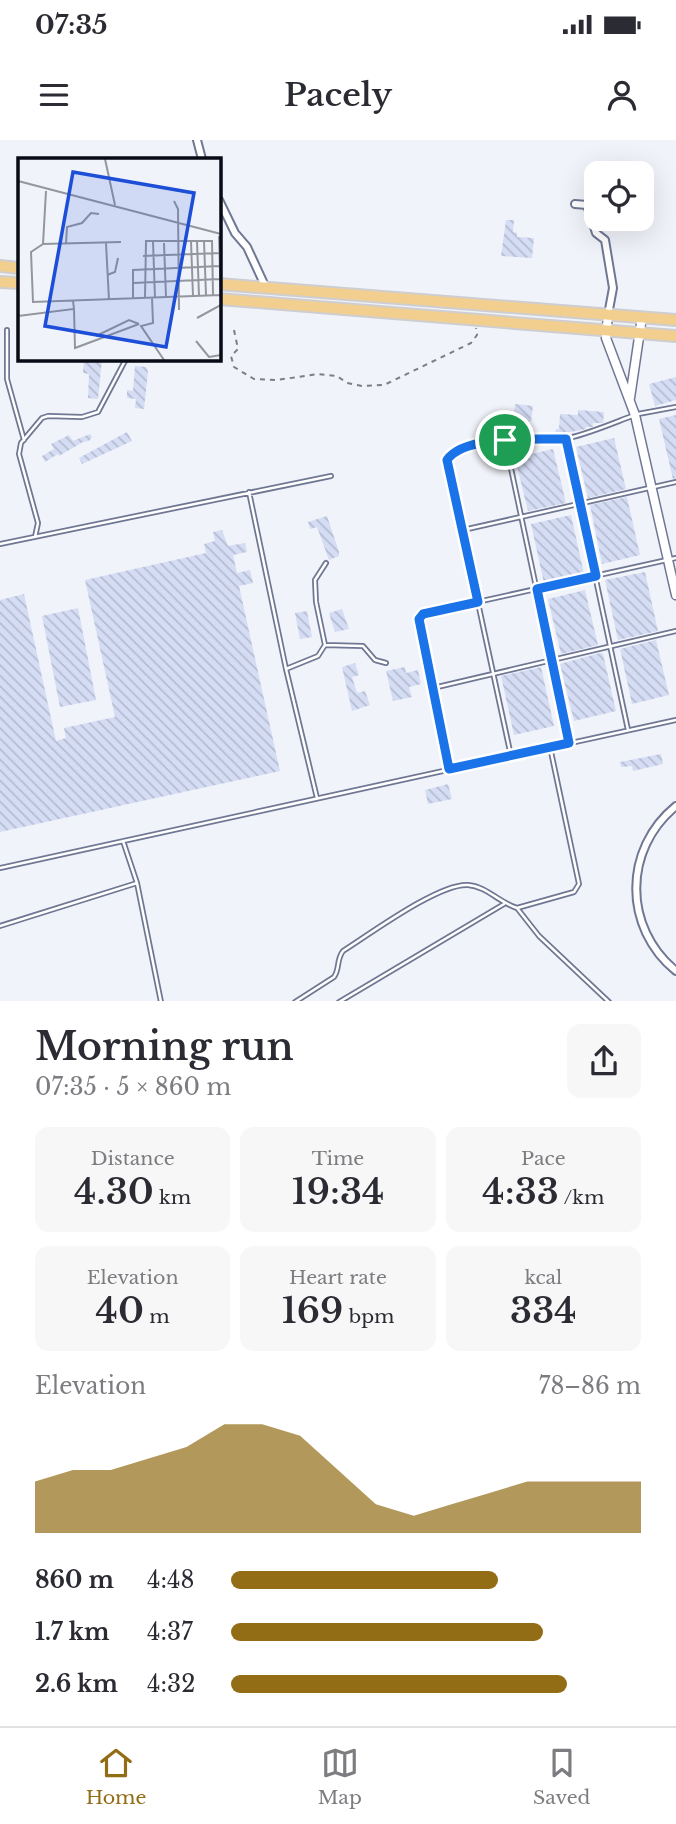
<!DOCTYPE html>
<html lang="en">
<head>
<meta charset="utf-8">
<style>
	body { margin:0; font-family:"Libre Baskerville",serif; background:#f7f7f7; color:#2b2b33; height:100vh; display:flex; flex-direction:column; font-size:26px; white-space:nowrap }
	* { box-sizing:border-box; margin:0 }
	p { font-size:23px; color:#7c7c81 }
	.icon { flex:none; width:38px; height:38px; fill:none; stroke:currentColor; stroke-width:2; stroke-linecap:round; stroke-linejoin:round }
	.map { position:relative; height:861px; overflow:hidden }
	.details { display:flex; flex-direction:column; background:#fff; flex:1 }
	.details>* { flex:none }
	.controls { position:absolute; left:584px; top:21px; display:grid; gap:14px }
	.controls a { display:grid; place-items:center; width:70px; height:70px; border-radius:14px; background:#fff; box-shadow:0 7px 28px #0002; font-size:35px }
	.pin { position:absolute; display:grid; place-items:center; width:60px; height:60px; color:#fff; margin:-30px; border:4px solid #fff; border-radius:50%; box-shadow:0 2px 7px #0007 }
	.round { display:grid; place-items:center; flex:none; width:74px; height:74px; border-radius:14px; background:#f7f7f7 }
	.head { display:flex; align-items:center; justify-content:space-between; height:119px; padding:0 35px }
	h1 { font-size:38px; font-weight:600; line-height:52px }
	.figures { display:grid; grid-template-columns:repeat(3,1fr); gap:10px; height:119px; padding:7px 35px }
	.figures div { display:grid; align-content:center; border-radius:14px; background:#f7f7f7; text-align:center }
	.figures b { font-size:35px; font-weight:600 }
	.figures small { font-size:19px; font-weight:400 }
	.figures p { font-size:19px }
	.chart { height:196px; padding:14px 35px }
	.chart p { display:flex; justify-content:space-between }
	.chart svg { width:100%; height:126px; margin-top:7px; fill:#936d16; opacity:.7 }
	ul { padding:0 35px; list-style:none; font-size:23px }
	li { display:grid; grid-template-columns:112px 84px 1fr; align-items:center; height:52px }
	li i { height:18px; border-radius:9px; background:#936d16 }
	.status { display:flex; justify-content:space-between; align-items:center; height:49px; padding:0 35px; background:#fff; direction:ltr }
	.status svg { height:19px; fill:currentColor }
	header { display:flex; justify-content:space-between; align-items:center; height:91px; padding:0 35px; background:#fff; font-size:32px; font-weight:600 }
	.menu { display:flex; justify-content:space-around; align-items:center; height:98px; border-top:2px solid #e1e1e2; background:#fff; font-size:19px; color:#7c7c81 }
	.menu a { display:grid; justify-items:center; gap:4px }
	.menu .current { color:#936d16 }
	.map>svg:first-child { display:block }
	.building { fill:url(#building-back-hatch) }
	.lines { fill:none; stroke-linecap:round; stroke-linejoin:round }
	.lane-casing { stroke:#6f7793; stroke-width:6 }
	.street-casing { stroke:#6f7793; stroke-width:10 }
	.secondary-casing { stroke:#6f7793; stroke-width:11 }
	.highway-casing { stroke:#ceced0; stroke-width:14 }
	.path { stroke:#7c7e87; stroke-width:2; stroke-dasharray:5 5; stroke-linecap:butt }
	.lane { stroke:#fff; stroke-width:2.5 }
	.street { stroke:#fff; stroke-width:6 }
	.secondary { stroke:#fff; stroke-width:8 }
	.highway { stroke:#f2cf8f; stroke-width:10 }
	.route-casing { stroke:#fff; stroke-width:14 }
	.route { stroke:#1a73e8; stroke-width:9 }
	.inset-road { fill:none; stroke:#94969e; stroke-width:2 }
	.view { fill:#1d4ed8; fill-opacity:0.15; stroke:#1d4ed8; stroke-width:3.5 }
	.inset-edge { fill:none; stroke:#080b15; stroke-width:3.5 }
</style>
</head>
<body>
<div class="status"><b>07:35</b><svg viewBox="0 0 49 12"><path d="M0 12V9h3v3zM5 12V6h3v6zM10 12V3h3v9zM15 12V0h3v12zM26 1h20v11H26zM47 4h2v5h-2z"/></svg></div>
<header><svg class="icon" aria-label="menu" viewBox="0 0 24 24"><path d="M4 6h16M4 12h16M4 18h16"/></svg>Pacely<svg class="icon" aria-label="person" viewBox="0 0 24 24"><circle cx="12" cy="8" r="4"/><path d="M4 21q1-7 8-7t8 7"/></svg></header>
<div class="map">
<svg width="676" height="862" viewBox="0 0 676 862">
	<defs>
		<pattern id="building-back-hatch" width="6" height="6" patternUnits="userSpaceOnUse" patternTransform="scale(1.75)"><rect width="6" height="6" fill="#d5ddf5"/><path d="M-1 5l2 2M0 0l6 6M5-1l2 2" fill="none" stroke="#b5bcd1"/></pattern>
	</defs>
	<rect width="100%" height="100%" fill="#f1f3fa"/>
	<!-- building -->
	<path class="building" d="M506 80H514L513 92 517 93V97L534 98 532 118 501 116Z
		M84 219H102L98 259 88 258 89 234 83 233Z
		M135 226 146 227 148 232 144 269 135 268 136 259 127 258V250L133 251Z
		M676 237V260L655 266 649 244Z
		M515 264 533 266 531 282 513 280Z
		M578 270 604 272 603 283H593V287H586V289L555 295 556 289H559L560 274 578 275Z
		M676 275V338L673 339 659 279Z
		M127 292 132 301 82 324 79 318Z
		M90 294 92 297 89 301 83 302 59 316 58 314 45 322 42 316 54 309 51 304 69 295 73 301Z
		M614 298 626 349 588 358 576 307Z
		M553 309 566 363 528 371 515 318Z
		M627 357 640 415 602 424 590 365Z
		M571 375 584 434 544 443 531 384Z
		M327 376 339 412V416L329 420 317 387 310 389 308 382Z
		M222 390 228 406 245 403 247 412 233 415 237 433 250 430 253 443 239 446 280 631 0 692V460L24 454 56 601 66 598 64 588 115 577 85 440 206 413 204 404 215 401 213 392Z
		M645 432 658 491 618 500 605 440Z
		M585 450 598 505 561 514 548 459Z
		M78 468 96 560 60 567 42 476Z
		M342 469 349 489 335 492 329 473Z
		M307 471 312 497 300 499 295 473Z
		M656 500 669 555 632 564 620 509Z
		M600 513 603 514 616 571 574 581 560 524Z
		M355 523 359 535 352 537 357 553 365 551 370 565 352 571 342 527Z
		M405 527 406 533 418 530 421 544 409 547 412 557 393 561 386 531Z
		M541 527 554 586 514 595 501 536Z
		M661 614 663 624 633 631 632 626 621 627 620 622Z
		M448 644 452 659 428 664 425 650Z"/>
	<g class="lines">
		<!-- lane casing -->
		<g class="lane-casing">
			<path id="lane" d="M7 190V239L24 300
				M638 274 676 267
				M566 299 628 590
				M505 300 569 603
				M249 352 286 529 317 658
				M463 390 676 342
				M35 397 38 383 19 314 21 303 42 278 48 276 82 277 98 272 126 219
				M0 404 331 336
				M325 505 363 506 375 520 386 523
				M286 529 318 516 325 505 316 462 315 440 326 423
				M433 548 676 491
				M550 607 579 744 574 752 517 768 539 796 609 862
				M511 616 447 319C466 289 539 306 569 298 590 293 611 284 632 276
				M449 629 421 488 419 479 423 474 676 418
				M0 728 676 580
				M137 743 161 862
				M0 786 137 743 123 701
				M295 862 334 837C340 829 336 820 343 811 370 794 439 743 468 745 486 746 500 763 517 768
				M339 862 504 764"/>
		</g>
		<!-- street casing -->
		<g class="street-casing">
			<path id="street" d="M197 0 202 19
				M219 60 235 93 247 107 266 148
				M575 64 587 65 596 93 605 100 613 148 608 175
				M676 666C623 709 623 788 676 831"/>
		</g>
		<!-- secondary casing -->
		<g class="secondary-casing">
			<path id="secondary" d="M608 175 606 198 635 275 676 455
				M630 258 642 177"/>
		</g>
		<!-- highway casing -->
		<g class="highway-casing">
			<path id="highway" d="M0 126 19 128
				M0 142 19 143
				M219 144 676 180
				M219 159 676 196"/>
		</g>
		<!-- path -->
		<path class="path" d="M234 190 238 209 231 216 234 227 254 239 277 240 318 234 337 236 347 243 362 246 384 245 471 203 477 195 476 188"/>
		<!-- lane -->
		<use href="#lane" class="lane"/>
		<!-- street -->
		<use href="#street" class="street"/>
		<!-- secondary -->
		<use href="#secondary" class="secondary"/>
		<!-- highway -->
		<use href="#highway" class="highway"/>
	</g>
	<g class="lines">
		<!-- route casing -->
		<g class="route-casing">
			<path id="route" d="M566 299 596 436 537 449 569 603 449 629 419 479 423 474 478 462 447 320C464 294 538 300 566 299Z"/>
		</g>
		<!-- route -->
		<use href="#route" class="route"/>
	</g>
	<!-- overview -->
	<g transform="translate(18 18)">
		<rect width="203" height="203" fill="#f1f3fa"/>
		<path class="inset-road" d="M87 1 97 47M0 23 203 76M28 33 25 86 13 94 15 144 203 137M156 43 160 51 161 152M135 83 137 140M173 83 175 138M179 83 181 138M186 83 188 137M88 85 91 142M146 85 148 139M25 86 103 84M48 86 49 69 64 65 73 55 81 56M173 96 201 95M125 98 173 96M89 117 97 114 100 100M115 125 202 121M127 140 128 83H194L195 137M134 140 135 165 123 168 146 202M115 141V112L202 108M56 151 57 190 121 166M0 158 56 151 55 143M179 160 203 147 201 78M78 178 111 162 121 166M178 183 191 199 203 197"/>
		<path class="view" d="M55 14 176 35 148 189 27 168Z"/>
		<rect width="203" height="203" class="inset-edge"/>
	</g>
</svg>
<div class="controls">
<a><svg class="icon" aria-label="locate" viewBox="0 0 24 24"><circle cx="12" cy="12" r="6"/><path d="M12 2v4M12 18v4M2 12h4M18 12h4"/></svg></a>
</div>
<div class="pin" style="left:505px;top:300px;background:#1e9e55"><svg class="icon" aria-label="arrive" viewBox="0 0 24 24"><path d="M6 21V4h12l-3 4 3 4H6"/></svg></div>
</div>
<section class="details">
<div class="head"><div><h1>Morning run</h1><p>07:35 · 5 × 860 m</p></div><a class="round"><svg class="icon" aria-label="share" viewBox="0 0 24 24"><path d="M12 15V3M7 8l5-5 5 5M5 13v7h14v-7"/></svg></a></div>
<div class="figures">
<div><p>Distance</p><b>4.30<small> km</small></b></div>
<div><p>Time</p><b>19:34</b></div>
<div><p>Pace</p><b>4:33<small> /km</small></b></div>
</div>
<div class="figures">
<div><p>Elevation</p><b>40<small> m</small></b></div>
<div><p>Heart rate</p><b>169<small> bpm</small></b></div>
<div><p>kcal</p><b>334</b></div>
</div>
<div class="chart"><p><span>Elevation</span>78–86 m</p>
<svg viewBox="0 0 160 44" preserveAspectRatio="none"><path d="M0 44V26L10 22L20 22L30 18L40 14L50 6L60 6L70 10L80 22L90 34L100 38L110 34L120 30L130 26L140 26L150 26L160 26V44z"/></svg>
</div>
<ul>
<li><b>860 m</b>4:48<i style="width:65%"></i></li>
<li><b>1.7 km</b>4:37<i style="width:76%"></i></li>
<li><b>2.6 km</b>4:32<i style="width:82%"></i></li>
</ul>
</section>
<nav class="menu">
<a class="current"><svg class="icon" aria-label="home" viewBox="0 0 24 24"><path d="M3 11l9-7 9 7M6 9v11h12V9"/></svg>Home</a>
<a><svg class="icon" aria-label="map" viewBox="0 0 24 24"><path d="M3 6l6-2 6 2 6-2v14l-6 2-6-2-6 2zM9 4v14M15 6v14"/></svg>Map</a>
<a><svg class="icon" aria-label="saved" viewBox="0 0 24 24"><path d="M7 4h10v16l-5-4-5 4z"/></svg>Saved</a>
</nav>
</body>
</html>
